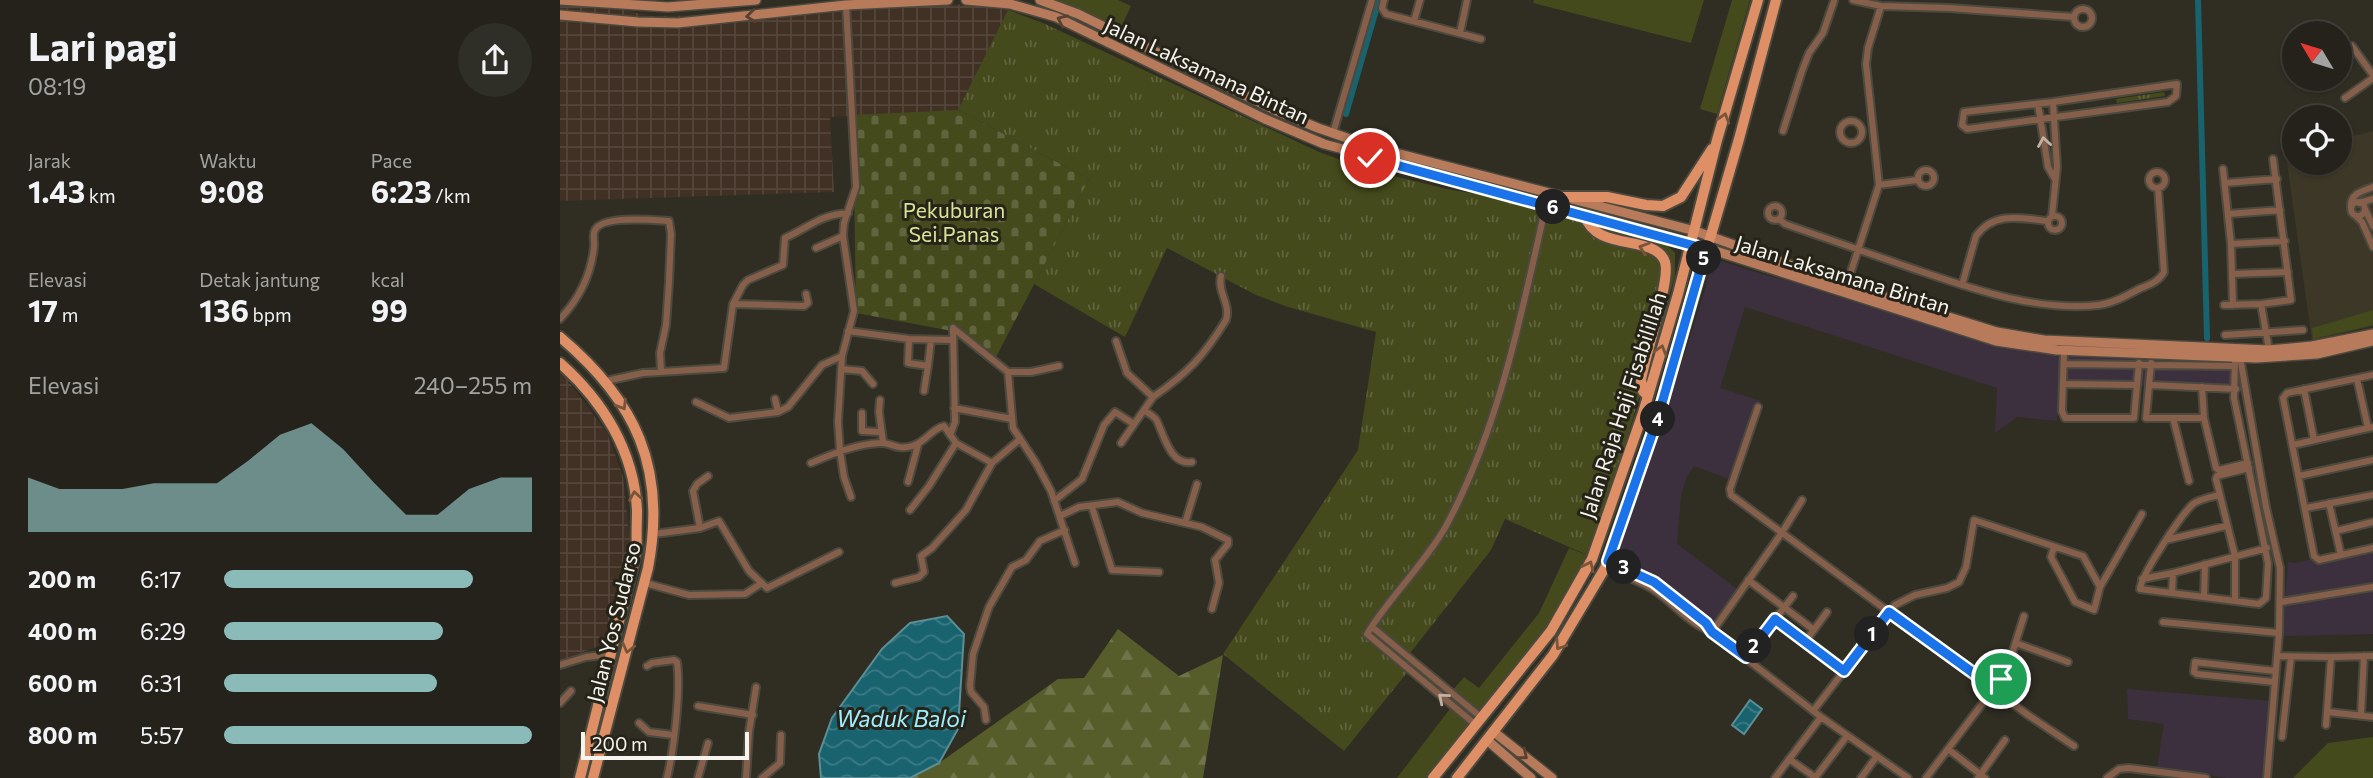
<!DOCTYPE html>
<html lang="id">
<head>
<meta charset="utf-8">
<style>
	body { margin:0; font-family:Commissioner,sans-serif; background:#302f27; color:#f1f3f6; height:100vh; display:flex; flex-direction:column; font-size:26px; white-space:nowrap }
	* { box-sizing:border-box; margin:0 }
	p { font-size:23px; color:#a3a4a2 }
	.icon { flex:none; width:38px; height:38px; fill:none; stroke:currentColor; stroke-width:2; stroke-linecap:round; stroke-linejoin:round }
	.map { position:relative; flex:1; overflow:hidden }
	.drawer { display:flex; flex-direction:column; background:#24221a; width:560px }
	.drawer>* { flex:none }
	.needle { width:46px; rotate:308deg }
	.fabs { position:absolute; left:1722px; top:21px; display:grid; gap:14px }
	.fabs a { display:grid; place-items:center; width:70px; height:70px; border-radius:50%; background:#24221a; box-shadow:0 2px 5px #0004,0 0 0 2px #413f39; font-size:35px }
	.scale { position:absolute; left:21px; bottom:18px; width:168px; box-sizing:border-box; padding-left:7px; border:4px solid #f6f4ee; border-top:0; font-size:19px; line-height:24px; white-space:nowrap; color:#f6f4ee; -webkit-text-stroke:5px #262319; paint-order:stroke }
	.pin { position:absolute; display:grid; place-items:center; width:60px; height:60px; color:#fff; margin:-30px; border:4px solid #fff; border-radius:50%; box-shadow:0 2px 7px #0007 }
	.km { position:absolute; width:35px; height:35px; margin:-18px; border-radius:50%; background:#222; color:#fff; font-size:19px; line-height:35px; text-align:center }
	.round { display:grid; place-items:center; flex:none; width:74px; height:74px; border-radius:37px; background:#302f27 }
	.overview { display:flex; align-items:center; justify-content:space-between; height:119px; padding:0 28px }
	h1 { font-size:38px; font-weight:700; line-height:52px }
	.figures { display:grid; grid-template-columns:repeat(3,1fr); gap:10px; height:119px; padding:7px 28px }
	.figures div { display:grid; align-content:center }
	.figures b { font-size:30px; font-weight:700 }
	.figures small { font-size:19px; font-weight:400 }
	.figures p { font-size:19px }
	.chart { height:196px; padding:14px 28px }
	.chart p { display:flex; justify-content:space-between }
	.chart svg { width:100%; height:126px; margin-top:7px; fill:#8bbbb9; opacity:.7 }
	ul { padding:0 28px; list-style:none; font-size:23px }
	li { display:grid; grid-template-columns:112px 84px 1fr; align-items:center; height:52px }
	li i { height:18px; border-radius:9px; background:#8bbbb9 }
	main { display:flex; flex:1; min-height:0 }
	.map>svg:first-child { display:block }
	.commercial { fill:#3c303e }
	.industrial { fill:url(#industrial-grid) }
	.built { fill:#3c3726 }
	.grass { fill:url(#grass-tufts) }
	.forest { fill:url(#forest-firs) }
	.cemetery { fill:url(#cemetery-stones) }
	.park { fill:#444a1c }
	.water { fill:url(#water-waves); stroke:#5b8e95; stroke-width:2 }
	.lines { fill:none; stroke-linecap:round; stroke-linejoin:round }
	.canal { stroke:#19636f; stroke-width:6 }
	.street-casing { stroke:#4c493f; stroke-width:10 }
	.secondary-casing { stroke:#4c493f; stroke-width:12 }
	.primary-casing { stroke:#4c493f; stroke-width:14 }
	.street { stroke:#865f4b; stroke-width:6 }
	.secondary { stroke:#b77a5a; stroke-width:9 }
	.primary { stroke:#de8f65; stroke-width:10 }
	.oneway { stroke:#594130 }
	.oneway2 { stroke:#79543b }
	.oneway3 { stroke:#c4b1a5 }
	.route-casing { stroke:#fff; stroke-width:14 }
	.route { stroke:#1a73e8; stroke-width:9 }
	.labels { text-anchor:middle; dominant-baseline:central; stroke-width:6; stroke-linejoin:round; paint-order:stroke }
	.street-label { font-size:21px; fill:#f6f4ee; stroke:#262319 }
	.park-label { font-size:21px; fill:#d8e496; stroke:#262319 }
	.water-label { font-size:23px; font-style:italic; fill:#9eeefe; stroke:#262319 }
</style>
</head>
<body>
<main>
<section class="drawer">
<div class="overview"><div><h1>Lari pagi</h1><p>08:19</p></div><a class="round"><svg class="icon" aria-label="share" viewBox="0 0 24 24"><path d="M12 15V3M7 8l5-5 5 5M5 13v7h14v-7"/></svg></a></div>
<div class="figures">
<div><p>Jarak</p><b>1.43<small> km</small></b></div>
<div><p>Waktu</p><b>9:08</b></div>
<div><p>Pace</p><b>6:23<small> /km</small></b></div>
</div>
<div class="figures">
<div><p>Elevasi</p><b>17<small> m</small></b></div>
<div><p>Detak jantung</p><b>136<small> bpm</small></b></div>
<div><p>kcal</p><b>99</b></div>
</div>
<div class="chart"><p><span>Elevasi</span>240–255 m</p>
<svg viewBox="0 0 160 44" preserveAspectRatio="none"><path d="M0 44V25L10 29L20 29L30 29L40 27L50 27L60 27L70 19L80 10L90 6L100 15L110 27L120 38L130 38L140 29L150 25L160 25V44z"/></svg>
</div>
<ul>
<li><b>200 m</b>6:17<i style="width:81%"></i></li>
<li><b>400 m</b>6:29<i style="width:71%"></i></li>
<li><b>600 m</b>6:31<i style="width:69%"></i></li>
<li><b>800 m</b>5:57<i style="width:100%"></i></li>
</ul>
</section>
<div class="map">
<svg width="1813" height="778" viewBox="0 0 1813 778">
	<defs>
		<pattern id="industrial-grid" width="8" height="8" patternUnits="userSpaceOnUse" patternTransform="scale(1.75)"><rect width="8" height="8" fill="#403124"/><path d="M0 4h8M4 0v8" fill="none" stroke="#534539"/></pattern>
		<pattern id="grass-tufts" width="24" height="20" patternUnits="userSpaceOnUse" patternTransform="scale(1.75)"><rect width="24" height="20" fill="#444a1c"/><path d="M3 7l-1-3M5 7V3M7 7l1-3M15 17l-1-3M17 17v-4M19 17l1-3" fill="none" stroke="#60653d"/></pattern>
		<pattern id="forest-firs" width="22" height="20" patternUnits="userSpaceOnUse" patternTransform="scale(1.75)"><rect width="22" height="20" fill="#565d2b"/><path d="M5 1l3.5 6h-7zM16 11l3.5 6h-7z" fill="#6f754a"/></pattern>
		<pattern id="cemetery-stones" width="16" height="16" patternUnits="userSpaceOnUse" patternTransform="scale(1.75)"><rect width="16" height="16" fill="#444a1c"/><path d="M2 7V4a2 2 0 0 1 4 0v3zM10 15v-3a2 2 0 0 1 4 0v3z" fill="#60653d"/></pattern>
		<pattern id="water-waves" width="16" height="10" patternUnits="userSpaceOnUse" patternTransform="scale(1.75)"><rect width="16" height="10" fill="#19636f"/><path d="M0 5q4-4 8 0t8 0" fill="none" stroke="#3b7a84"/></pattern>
	</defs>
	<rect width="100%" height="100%" fill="#302d23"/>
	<!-- commercial -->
	<path class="commercial" d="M1158 260 1201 274 1325 303 1464 345 1682 355V389L1500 384 1497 421 1457 417 1435 433 1437 388 1185 307 1160 388 1201 401 1171 480 1134 466 1127 476 1121 496 1117 544 1177 589 1148 633 1087 588 1045 566 1118 375 1146 287 1150 263Z
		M1813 545V634L1722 636 1728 562 1736 563Z
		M1567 689 1713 701 1706 778H1667L1597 767 1604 724 1568 719Z"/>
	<!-- industrial -->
	<path class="industrial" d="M0 4 50 7 91 16 156 15 395 4 448 10 398 110 270 117 274 192 0 201Z
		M0 370 47 433 63 476 70 541 44 644 0 661Z"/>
	<!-- built -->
	<path class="built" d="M1813 131V326L1752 341 1725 149 1734 148V163H1780V139Z"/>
	<!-- grass -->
	<path class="grass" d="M448 10 483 23 759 152 809 170 887 189 986 206 1092 231 1115 253V276L1032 557 945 519 931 550 847 657 854 664 784 751 663 654 798 450 816 332 725 306 696 295 607 248 565 337 474 284 529 179 398 110Z
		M1604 92 1605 96 1557 103 1556 99Z"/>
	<!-- forest -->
	<path class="forest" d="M558 629 619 676 663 655 643 778H350L379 763 498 679 524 678Z"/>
	<!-- cemetery -->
	<path class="cemetery" d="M398 110 529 179 434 361 392 331 296 313 293 115Z"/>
	<!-- park -->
	<path class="park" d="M477 0H558L571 6 556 38Z
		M974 0H1144L1131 43 973 3Z
		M1172 0H1190L1157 114 1140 109Z
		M1813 310V325L1753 339 1752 328Z
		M1009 548 1032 557 1013 595 875 778H837L899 697 892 691 904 677 919 688 979 613Z
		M1813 737V778H1733L1768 743Z"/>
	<!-- water -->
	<path class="water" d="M387 616 404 634 398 729 379 763 350 778H261L259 754 272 718 322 649 350 623Z
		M1190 700 1202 709 1184 734 1172 725Z"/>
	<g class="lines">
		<!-- canal -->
		<path class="canal" d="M1638 0 1647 338
			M786 114 819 0"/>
		<!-- street casing -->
		<g class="street-casing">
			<path id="street" d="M824 0 822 8 826 14 921 39
				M1293 0 1321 6 1389 8 1514 17
				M286 5 296 187 284 223 283 236 294 311 282 356 278 422 280 451 284 477 291 497
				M1514 18a9 9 0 1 1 18 0a9 9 0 1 1-18 0Z
				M854 21 860 0
				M900 33 907 0
				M1792 46 1813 75
				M1617 84 1616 96 1608 102 1407 129 1402 125 1404 112 1493 102Z
				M1785 98 1813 78
				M1478 104 1488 167 1495 179
				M1280 132a11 11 0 1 1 22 0a11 11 0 1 1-22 0Z
				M1223 131 1242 71 1249 53 1263 33 1274 1
				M773 133 812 0
				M1663 169 1671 244 1673 305
				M1358 178a8 8 0 1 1 16 0a8 8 0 1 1-16 0Z
				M1589 180a8 8 0 1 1 16 0a8 8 0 1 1-16 0Z
				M1665 183 1717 179
				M1319 185 1357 180
				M1791 209a7 7 0 1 1 14 0a7 7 0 1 1-14 0Z
				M1799 203 1813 199
				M1208 213a7 7 0 1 1 14 0a7 7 0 1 1-14 0Z
				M1791 207C1790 193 1803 191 1813 187
				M1805 209 1813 226
				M1668 214 1720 210
				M1488 223a7 7 0 1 1 14 0a7 7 0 1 1-14 0Z
				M1492 216 1497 167 1493 102
				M1796 216 1802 222 1813 247
				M1219 219 1225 224C1267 239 1309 253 1351 268 1410 288 1475 312 1539 305 1553 303 1566 296 1579 289 1588 285 1599 282 1604 272L1598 188
				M1671 244 1725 241
				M256 248 283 236
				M1673 274 1728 272
				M1402 285 1416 236C1434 211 1461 218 1487 221
				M1286 287 1319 185 1306 64 1308 48 1321 6
				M173 304 244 306 248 303 246 294
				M1701 304 1709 350
				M1664 305 1701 304 1731 300 1713 159
				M0 319C19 299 31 275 34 247 35 241 32 235 35 230 42 215 94 220 109 221L111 234 109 282 106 325 100 353 101 371
				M393 328 448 372 453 428 476 463 491 491 515 563
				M288 331 349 339 393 340
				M1665 335 1743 330
				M349 339 348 363 368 366 371 340
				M556 341 567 373 593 397 561 443
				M1504 351 1502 411 1505 418H1574L1579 363
				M1680 357 1706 507 1720 568 1719 633 1707 778
				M1591 363 1586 418H1644
				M1504 364 1675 366
				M281 369 302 371 313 384
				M448 372H471L499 366
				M1813 375 1727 393 1723 398 1754 556 1759 560 1813 548
				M1797 379 1808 428
				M46 381 83 373 164 368 173 304 183 285 188 280 223 265 225 238C250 227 259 215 288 213
				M1503 384 1576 385
				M1590 385 1676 389
				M1642 387 1644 418 1656 468 1659 470 1688 463
				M1744 389 1754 440
				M364 391 368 366
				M593 397C629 372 643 357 666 320 671 304 657 292 661 276
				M215 399 218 412
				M320 400 319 412 323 442
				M136 402 169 418 218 412 228 407 262 365 282 356
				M1198 407 1170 489 1171 495 1468 715 1514 746
				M394 408 452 419
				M584 410C589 414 595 416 597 421 604 436 611 466 632 462
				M302 413V431L321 432
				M1613 418 1629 481
				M390 435 395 422 393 328
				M1733 445 1813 427
				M251 463C272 454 296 444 320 443 332 442 336 451 352 446 365 443 371 429 384 426L396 443 432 463
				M1739 476 1813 460
				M348 482 358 445
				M1659 495C1651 497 1639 499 1633 504 1621 515 1581 575 1580 589L1699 604 1706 598 1708 563 1674 398 1675 357
				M494 501 522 479 544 425 555 412 574 424
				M1769 503 1781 555
				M532 507 552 570 599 572
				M1746 508 1813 495
				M350 510 369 486 396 443
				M500 516 519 507 558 502 582 513 642 527 668 540V544L655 560 659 583 652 609
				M625 523 637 484
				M140 528 133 491 137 484 148 476
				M1776 531 1813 522
				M94 534 140 528 159 521 189 571 207 588 279 552
				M1606 540 1666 526
				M1494 547 1491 557 1515 602 1534 610 1540 587 1582 514
				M1048 561 1094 582 1146 623 1151 630
				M1045 568C1062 575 1082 581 1097 592 1115 605 1130 624 1152 632L1261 717 1348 778
				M1582 579 1613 573 1707 548
				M1188 580 1254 630
				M85 583 129 595 185 594 202 583
				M335 583 359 577 364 572 361 556 372 548 406 510 432 463 459 440
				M1612 593 1613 573
				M1644 596 1645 564
				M1675 599V556L1656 479 1657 476 1689 468
				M1721 602 1813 587
				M1215 619 1284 671
				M1603 622 1719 633
				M812 627 922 718
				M1152 632 1221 534 1242 500
				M1245 642 1267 612
				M1456 643 1508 662
				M1717 656 1771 657 1813 656
				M1186 657 1233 596
				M0 665 26 657 51 654
				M87 666 92 663 114 660 117 662C121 691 114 749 107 778
				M1714 682 1637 674 1634 672 1635 662 1715 671
				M0 703 11 691
				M138 706 193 715
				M1253 711 1335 605 1355 595 1387 588 1399 582 1406 567 1414 520 1523 556 1540 587
				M1768 712 1813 717
				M1801 715 1804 656
				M426 720 424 707 411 692 410 686 413 654 429 607 452 567 466 560 480 541 505 530
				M79 723 89 732 113 735
				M916 725 807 634C830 596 864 565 886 526 940 426 961 315 986 205
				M1766 725 1771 657
				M1722 737 1731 657
				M1388 749 1425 778
				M1229 759 1256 778
				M138 778 148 743
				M186 778 189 732 196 687
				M202 778 220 763 221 735
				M1215 778 1261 717
				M1255 778 1287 736
				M1301 778 1317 756
				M1366 778 1441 679 1450 660 1464 616
				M1418 778 1445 740
				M1547 778 1559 769 1569 768 1646 778"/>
		</g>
		<!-- secondary casing -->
		<g class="secondary-casing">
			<path id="secondary" d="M0 0 108 7 196 0
				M406 0 450 4 496 17 705 119 764 144 1131 243 1436 341 1497 350 1696 358 1757 354 1813 341
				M480 0 518 14 715 110 758 128 813 147 1135 231 1286 285 1437 332 1484 340 1709 350 1752 346 1813 334
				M0 15 78 22 118 23 286 5 388 0
				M934 732 992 778
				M927 740 971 778"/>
		</g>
		<!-- primary casing -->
		<g class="primary-casing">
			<path id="primary" d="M1003 197H1047L1086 205 1103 206 1121 197 1152 149
				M1025 216C1036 252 1096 234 1105 262 1111 279 1085 356 1081 380L1083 391 1088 396
				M0 337C76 401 107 468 88 568L33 778
				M0 363C43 401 74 451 77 510 77 523 76 536 77 549L20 778
				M873 778 991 631 1032 559 1083 413 1118 294 1157 140 1198 0
				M897 778 993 655 1045 568 1098 417 1179 139 1216 0"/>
		</g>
		<!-- street -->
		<use href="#street" class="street"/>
		<!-- secondary -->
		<use href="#secondary" class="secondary"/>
		<!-- primary -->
		<use href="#primary" class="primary"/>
	</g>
	<!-- one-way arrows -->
	<defs><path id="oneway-chevron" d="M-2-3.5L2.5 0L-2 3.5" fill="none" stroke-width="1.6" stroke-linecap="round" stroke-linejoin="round" transform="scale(1.75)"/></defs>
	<g class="oneway">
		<use href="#oneway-chevron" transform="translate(191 16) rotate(174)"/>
		<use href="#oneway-chevron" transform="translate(502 20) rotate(-155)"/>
		<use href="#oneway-chevron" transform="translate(963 755) rotate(39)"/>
	</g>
	<g class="oneway2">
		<use href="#oneway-chevron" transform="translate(1164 118) rotate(-73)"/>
		<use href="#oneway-chevron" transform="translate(1084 248) rotate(-162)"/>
		<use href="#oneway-chevron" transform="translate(1101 350) rotate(-73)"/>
		<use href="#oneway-chevron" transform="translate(62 405) rotate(59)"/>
		<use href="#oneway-chevron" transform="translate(75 496) rotate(-99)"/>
		<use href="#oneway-chevron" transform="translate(1029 566) rotate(-65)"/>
		<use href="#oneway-chevron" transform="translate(1000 645) rotate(124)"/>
		<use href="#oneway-chevron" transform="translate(68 648) rotate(104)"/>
	</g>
	<g class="oneway3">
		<use href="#oneway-chevron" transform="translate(1484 142) rotate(-99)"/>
		<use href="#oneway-chevron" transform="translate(883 698) rotate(-140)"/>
	</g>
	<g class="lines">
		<!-- route casing -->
		<g class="route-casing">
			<path id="route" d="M810 158 1146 249 1098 417 1048 561 1094 582 1146 623 1152 632 1186 657 1215 619 1284 671 1329 612 1434 688 1441 679"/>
		</g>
		<!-- route -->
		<use href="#route" class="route"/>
	</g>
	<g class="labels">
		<!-- street labels -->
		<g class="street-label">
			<text transform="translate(647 70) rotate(25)">Jalan Laksamana Bintan</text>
			<text transform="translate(1283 274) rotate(17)">Jalan Laksamana Bintan</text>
			<text transform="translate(1062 405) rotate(-72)">Jalan Raja Haji Fisabilillah</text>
			<text transform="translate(53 622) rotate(-76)">Jalan Yos Sudarso</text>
		</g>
		<!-- park labels -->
		<g class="park-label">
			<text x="394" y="209">Pekuburan<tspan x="394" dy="24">Sei.Panas</tspan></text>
		</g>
		<!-- water labels -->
		<g class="water-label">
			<text x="341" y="718">Waduk Baloi</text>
		</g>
	</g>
</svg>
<div class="fabs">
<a><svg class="needle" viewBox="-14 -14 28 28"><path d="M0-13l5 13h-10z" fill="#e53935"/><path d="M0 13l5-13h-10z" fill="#a3a4a2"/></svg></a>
<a><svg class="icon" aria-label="locate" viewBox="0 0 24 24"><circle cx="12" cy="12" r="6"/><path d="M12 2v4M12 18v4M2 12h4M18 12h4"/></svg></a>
</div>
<div class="scale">200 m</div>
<div class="pin" style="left:1441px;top:679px;background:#1e9e55"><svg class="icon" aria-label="arrive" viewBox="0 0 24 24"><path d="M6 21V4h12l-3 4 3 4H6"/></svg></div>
<div class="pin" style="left:810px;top:158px;background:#d93025"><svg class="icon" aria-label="check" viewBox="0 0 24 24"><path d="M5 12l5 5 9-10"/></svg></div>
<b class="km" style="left:1312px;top:634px">1</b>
<b class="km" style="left:1194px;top:646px">2</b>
<b class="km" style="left:1064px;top:567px">3</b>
<b class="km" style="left:1098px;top:419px">4</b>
<b class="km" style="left:1144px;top:258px">5</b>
<b class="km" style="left:993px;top:207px">6</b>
</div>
</main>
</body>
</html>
